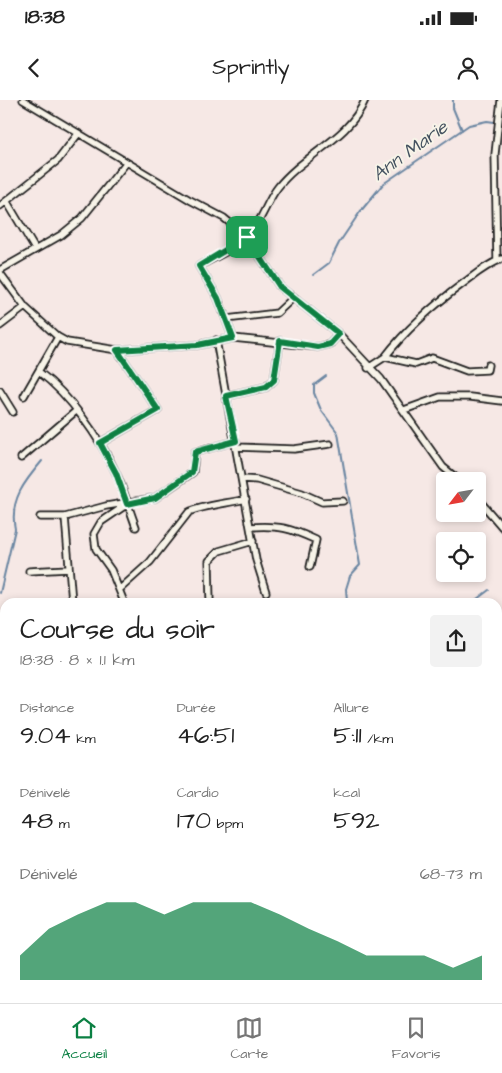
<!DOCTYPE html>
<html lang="fr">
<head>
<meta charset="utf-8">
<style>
	body { margin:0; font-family:"Architects Daughter",sans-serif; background:#f2f2f2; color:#222; height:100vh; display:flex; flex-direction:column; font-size:19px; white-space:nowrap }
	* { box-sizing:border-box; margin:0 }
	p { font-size:16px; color:#767676 }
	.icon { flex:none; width:28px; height:28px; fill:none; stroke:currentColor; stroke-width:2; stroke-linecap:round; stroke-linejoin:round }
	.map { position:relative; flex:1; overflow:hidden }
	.drawer { position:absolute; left:0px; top:498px; width:502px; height:406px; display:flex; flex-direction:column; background:#fff; border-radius:15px 15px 0 0; box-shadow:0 2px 8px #0003 }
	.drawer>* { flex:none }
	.needle { width:32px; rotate:239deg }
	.tools { position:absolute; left:436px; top:372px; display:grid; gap:10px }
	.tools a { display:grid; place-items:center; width:50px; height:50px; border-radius:5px; background:#fff; box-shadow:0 2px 8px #0003; font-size:25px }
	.pin { position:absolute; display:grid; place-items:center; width:42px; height:42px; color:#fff; margin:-21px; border-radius:10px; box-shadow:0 2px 8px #0006 }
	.round { display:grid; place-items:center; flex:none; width:52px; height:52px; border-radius:5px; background:#f2f2f2 }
	.overview { display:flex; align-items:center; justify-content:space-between; height:85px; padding:0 20px }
	h1 { font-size:28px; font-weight:600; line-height:38px }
	.figures { display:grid; grid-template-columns:repeat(3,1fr); gap:8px; height:85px; padding:5px 20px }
	.figures div { display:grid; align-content:center }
	.figures b { font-size:25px; font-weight:600 }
	.figures small { font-size:14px; font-weight:400 }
	.figures p { font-size:14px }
	.chart { height:140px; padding:10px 20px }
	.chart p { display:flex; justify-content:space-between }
	.chart svg { width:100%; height:90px; margin-top:5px; fill:#0b8043; opacity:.7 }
	.status { display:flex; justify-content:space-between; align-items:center; height:35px; padding:0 25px; background:#fff; direction:ltr }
	.status svg { height:14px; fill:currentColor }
	header { display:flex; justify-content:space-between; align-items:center; height:65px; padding:0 20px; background:#fff; font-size:22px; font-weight:600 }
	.tab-bar { display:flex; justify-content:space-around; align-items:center; height:70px; border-top:1px solid #e0e0e0; background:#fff; font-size:14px; color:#767676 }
	.tab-bar a { display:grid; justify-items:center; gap:2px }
	.tab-bar .on { color:#0b8043 }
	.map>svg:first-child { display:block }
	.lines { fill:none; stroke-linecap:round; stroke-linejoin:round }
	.stream { stroke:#6b86a2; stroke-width:2 }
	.minor-casing { stroke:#1c1c1c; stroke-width:9 }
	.minor { stroke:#f7f3e8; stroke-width:5.5 }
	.route-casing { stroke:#fff; stroke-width:10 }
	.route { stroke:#0b8043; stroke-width:6 }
	.labels { text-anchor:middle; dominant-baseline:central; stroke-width:4; stroke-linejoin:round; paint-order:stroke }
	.water-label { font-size:19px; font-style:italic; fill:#44515f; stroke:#f7f3e8 }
</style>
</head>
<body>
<div class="status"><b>18:38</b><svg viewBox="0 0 49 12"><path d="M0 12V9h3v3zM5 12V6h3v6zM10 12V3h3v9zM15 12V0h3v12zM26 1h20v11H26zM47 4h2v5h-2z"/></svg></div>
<header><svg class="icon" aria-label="back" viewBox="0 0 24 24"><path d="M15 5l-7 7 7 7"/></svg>Sprintly<svg class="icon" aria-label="person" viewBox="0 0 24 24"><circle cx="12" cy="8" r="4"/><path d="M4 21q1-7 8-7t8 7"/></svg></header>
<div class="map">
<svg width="502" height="903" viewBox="0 0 502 903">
	<rect width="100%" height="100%" fill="#f6e8e5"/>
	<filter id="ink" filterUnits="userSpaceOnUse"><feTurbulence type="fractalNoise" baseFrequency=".02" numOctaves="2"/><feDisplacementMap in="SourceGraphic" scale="10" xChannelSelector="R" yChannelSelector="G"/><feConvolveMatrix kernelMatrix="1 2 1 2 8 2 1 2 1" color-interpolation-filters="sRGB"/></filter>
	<g filter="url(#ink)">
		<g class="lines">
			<!-- stream -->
			<path class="stream" d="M453 0V8L462 30
				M313 175 329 163 339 143 360 112 383 84 469 25 487 21 502 23
				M326 276 314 285V293L321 310 338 333 360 465 350 476 346 489 347 502
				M0 493 15 429C9 400 25 381 42 361
				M473 502 489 490
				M0 806 5 800"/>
			<!-- minor casing -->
			<g class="minor-casing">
				<path id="minor" d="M23 0 190 100 224 118 247 137 280 187 339 234 381 279 443 367 460 381
					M7 102 35 149
					M0 106 58 60 78 34
					M497 161 495 54 501 0
					M0 170 61 135 82 118 126 63
					M0 173 25 207 58 237 67 242 117 250 197 245 233 238 318 247 330 244 339 234
					M226 219 277 213 293 198
					M0 226 25 207
					M233 238 218 198 199 166C214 157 236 149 248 136 262 122 266 102 278 87 303 55 349 39 365 0
					M216 240 256 460 266 492
					M385 257C408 227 435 204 465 182 477 173 488 164 502 159
					M368 268 385 257 416 264 432 258 467 271 487 270 488 265
					M39 272C70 295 100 338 116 373 124 390 129 409 136 427
					M0 291 13 312
					M24 296 58 237
					M226 296 266 287 274 280 280 241
					M404 310 440 297H470L502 301
					M100 343 158 310 117 250
					M237 347 294 349 330 344
					M21 358 76 311
					M243 379 257 380 302 393 322 402 343 401
					M478 399 502 427
					M40 417H65L106 406 155 398 193 372 195 352 236 341
					M65 417 72 502
					M250 427C279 425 290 428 316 440L310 467
					M29 471 68 469
					M120 489 150 462 189 412C201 406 230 403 246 399
					M124 502 111 470 96 449 94 434 101 422 126 405
					M210 502 209 461 219 451 253 441
					M0 659 5 660
					M0 693 5 687
					M0 768 5 764"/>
			</g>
			<!-- minor -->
			<use href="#minor" class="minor"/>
		</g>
	</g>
	<g class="lines" filter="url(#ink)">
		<!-- route casing -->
		<g class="route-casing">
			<path id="route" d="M247 137 280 187 339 234 330 244 318 247 280 241 274 280 266 287 226 296 236 341 195 352 192 372 155 398 127 404 116 373 100 343 158 310 117 250 197 245 233 238 218 198 199 166Z"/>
		</g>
		<!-- route -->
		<use href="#route" class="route"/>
	</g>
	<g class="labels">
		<!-- water labels -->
		<g class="water-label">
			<text transform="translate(410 51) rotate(-36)">Ann Marie</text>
		</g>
	</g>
</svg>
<div class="tools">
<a><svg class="needle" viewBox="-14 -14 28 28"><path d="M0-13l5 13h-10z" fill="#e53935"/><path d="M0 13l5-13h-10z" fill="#767676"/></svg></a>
<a><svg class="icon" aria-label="locate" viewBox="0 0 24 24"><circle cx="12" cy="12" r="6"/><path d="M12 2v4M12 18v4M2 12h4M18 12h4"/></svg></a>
</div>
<div class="pin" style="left:247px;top:137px;background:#1e9e55"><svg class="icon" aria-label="arrive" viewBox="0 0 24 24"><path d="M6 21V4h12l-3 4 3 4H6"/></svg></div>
<section class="drawer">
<div class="overview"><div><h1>Course du soir</h1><p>18:38 · 8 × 1.1 km</p></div><a class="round"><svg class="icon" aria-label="share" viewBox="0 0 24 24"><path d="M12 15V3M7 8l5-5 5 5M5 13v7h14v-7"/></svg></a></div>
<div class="figures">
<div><p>Distance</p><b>9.04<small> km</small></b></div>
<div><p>Durée</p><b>46:51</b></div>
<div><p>Allure</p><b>5:11<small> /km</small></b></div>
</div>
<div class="figures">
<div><p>Dénivelé</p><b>48<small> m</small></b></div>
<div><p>Cardio</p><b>170<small> bpm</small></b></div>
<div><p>kcal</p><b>592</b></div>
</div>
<div class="chart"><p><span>Dénivelé</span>68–73 m</p>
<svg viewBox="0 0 160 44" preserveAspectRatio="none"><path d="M0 44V32L10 19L20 12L30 6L40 6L50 12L60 6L70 6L80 6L90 12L100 19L110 25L120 32L130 32L140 32L150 38L160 32V44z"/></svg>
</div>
</section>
</div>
<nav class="tab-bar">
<a class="on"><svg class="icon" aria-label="home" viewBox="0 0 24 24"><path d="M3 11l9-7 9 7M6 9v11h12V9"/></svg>Accueil</a>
<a><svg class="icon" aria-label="map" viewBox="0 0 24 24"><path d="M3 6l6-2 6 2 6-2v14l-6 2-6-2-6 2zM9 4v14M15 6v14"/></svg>Carte</a>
<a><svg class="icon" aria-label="saved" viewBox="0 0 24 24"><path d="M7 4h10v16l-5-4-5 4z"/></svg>Favoris</a>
</nav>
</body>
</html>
